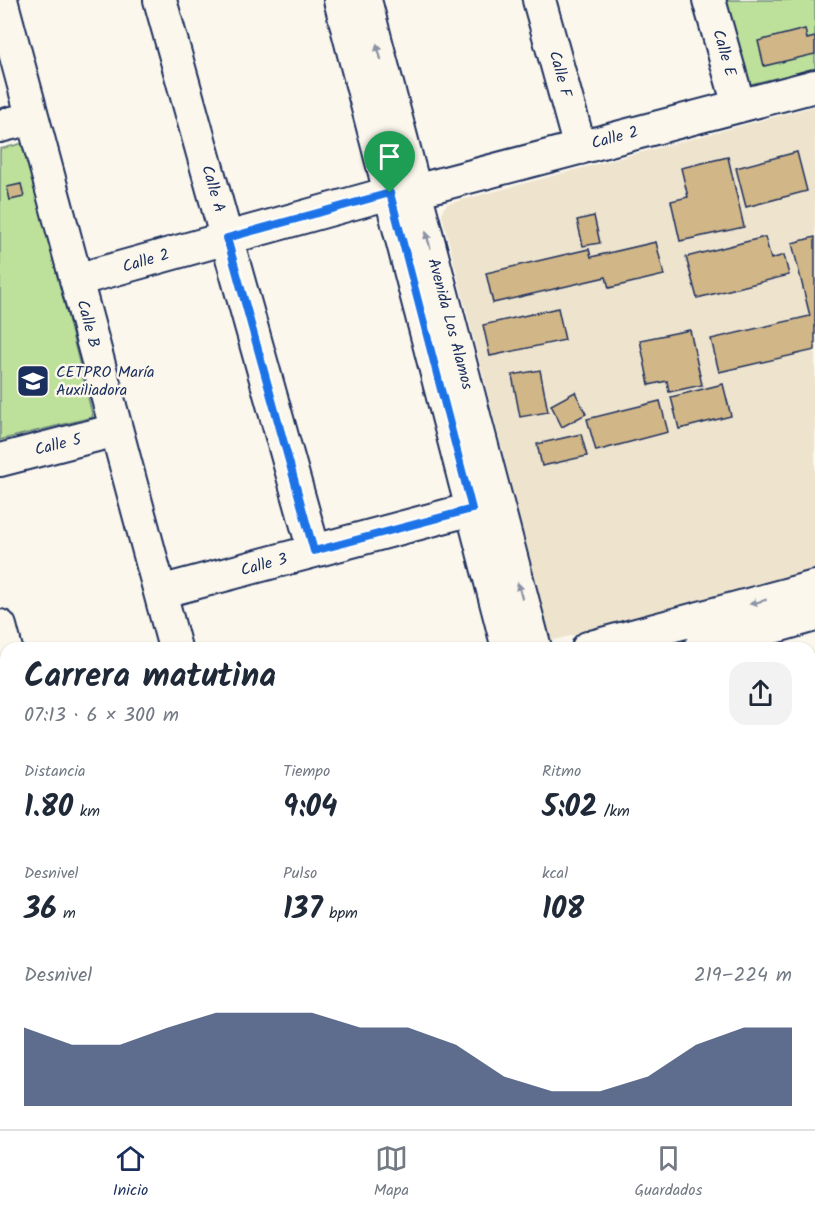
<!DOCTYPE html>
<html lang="es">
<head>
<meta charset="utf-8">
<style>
	body { margin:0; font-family:Kalam,sans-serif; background:#f2f2f3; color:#1f2937; height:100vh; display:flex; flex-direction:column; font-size:22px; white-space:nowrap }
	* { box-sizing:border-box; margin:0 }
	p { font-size:20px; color:#747a83 }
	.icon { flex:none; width:33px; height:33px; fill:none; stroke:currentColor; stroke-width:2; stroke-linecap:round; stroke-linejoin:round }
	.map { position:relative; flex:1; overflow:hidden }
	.panel { position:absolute; left:0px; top:642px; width:816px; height:488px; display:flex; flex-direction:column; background:#fff; border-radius:18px 18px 0 0; box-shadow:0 2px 4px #0004 }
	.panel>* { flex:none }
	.pin { position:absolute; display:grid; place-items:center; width:51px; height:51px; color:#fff; margin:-62px -26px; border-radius:50% 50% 50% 0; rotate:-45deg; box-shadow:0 0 6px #0007 }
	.pin .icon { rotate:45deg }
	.round { display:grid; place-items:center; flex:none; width:63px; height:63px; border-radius:18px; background:#f2f2f3 }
	.overview { display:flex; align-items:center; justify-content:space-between; height:102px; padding:0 24px }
	h1 { font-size:33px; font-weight:700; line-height:45px }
	.stats { display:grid; grid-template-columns:repeat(3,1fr); gap:9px; height:102px; padding:6px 24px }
	.stats div { display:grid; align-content:center }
	.stats b { font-size:30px; font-weight:700 }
	.stats small { font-size:16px; font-weight:400 }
	.stats p { font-size:16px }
	.chart { height:168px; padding:12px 24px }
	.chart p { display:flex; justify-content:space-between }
	.chart svg { width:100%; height:108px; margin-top:6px; fill:#1b2f5e; opacity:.7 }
	.dock { display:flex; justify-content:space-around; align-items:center; height:84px; border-top:2px solid #e0e1e3; background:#fff; font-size:16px; color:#747a83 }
	.dock a { display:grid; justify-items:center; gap:3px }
	.dock .on { color:#1b2f5e }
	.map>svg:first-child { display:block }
	.built { fill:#eee4ce }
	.green { fill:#bde09a; stroke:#6c887c; stroke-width:1.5 }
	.building { fill:#d1b687; stroke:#1b2f5e; stroke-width:1.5 }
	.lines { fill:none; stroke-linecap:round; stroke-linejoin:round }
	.minor-casing { stroke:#1b2f5e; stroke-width:36 }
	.minor { stroke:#fbf7ec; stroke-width:32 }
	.oneway { fill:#8b93a5 }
	.route-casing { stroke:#fff; stroke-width:12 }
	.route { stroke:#1a73e8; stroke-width:8 }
	.labels { text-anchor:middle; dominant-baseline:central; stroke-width:5; stroke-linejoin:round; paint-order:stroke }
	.street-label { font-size:16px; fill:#1b2f5e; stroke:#fbf7ec }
	.poi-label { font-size:16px; fill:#1b2f5e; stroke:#fbf7ec; text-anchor:start }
</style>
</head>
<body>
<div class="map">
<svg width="815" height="1129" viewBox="0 0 815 1129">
	<rect width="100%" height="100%" fill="#fbf7ec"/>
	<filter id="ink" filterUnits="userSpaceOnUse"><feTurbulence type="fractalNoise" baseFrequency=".0167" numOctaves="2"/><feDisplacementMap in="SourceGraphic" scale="12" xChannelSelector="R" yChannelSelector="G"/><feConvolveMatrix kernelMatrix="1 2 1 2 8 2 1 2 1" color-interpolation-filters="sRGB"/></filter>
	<g filter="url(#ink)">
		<!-- built -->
		<path class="built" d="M815 106V571L551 641 442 215 443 209 447 204Z"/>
		<!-- green -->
		<path class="green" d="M719 0H815V69L742 86Z
			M24 143 93 417 0 440V149Z
			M815 802V1036L810 1016V804Z
			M228 1124H280L282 1129H206Z"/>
		<!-- building -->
		<path class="building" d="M805 29 807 39 815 37V54L764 66 758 41Z
			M797 152 807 191 746 207 736 168Z
			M728 157 744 227 680 241 671 201 688 197 681 168Z
			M21 184 24 197 10 200 7 187Z
			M594 216 600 243 583 246 577 220Z
			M765 237 771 259 784 255 789 275 697 298 686 257Z
			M815 237V350L719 372 711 339 810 316 792 243Z
			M656 242 664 275 609 288 606 277 493 303 486 273 589 249 591 257Z
			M558 308 565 340 490 356 483 325Z
			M690 330 702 385 669 392 667 381 649 385 640 340Z
			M540 370 548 412 520 417 512 375Z
			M723 384 731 416 679 429 671 397Z
			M575 392 586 414 562 427 551 405Z
			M660 401 668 432 596 451 587 419Z
			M581 434 587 456 542 466 537 444Z"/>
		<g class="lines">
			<!-- minor casing -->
			<g class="minor-casing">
				<path id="minor" d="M1 0 175 648
					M160 0 314 551
					M340 0 508 648
					M365 0 535 648
					M539 0 580 148
					M709 0 739 106
					M0 126 32 118
					M415 191 815 86
					M76 280 390 193
					M0 460 116 430
					M160 592 472 509
					M0 626 6 649
					M588 648 815 587
					M700 648 815 615
					M810 783 815 782
					M0 800 6 799
					M0 833 6 831
					M810 910 815 909
					M810 1057 815 1076
					M810 1117 815 1116
					M295 1124 296 1129
					M461 1124 462 1129
					M631 1124 632 1129
					M660 1124 662 1129
					M136 1129 158 1124
					M759 1129 783 1124"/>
			</g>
			<!-- minor -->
			<use href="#minor" class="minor"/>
		</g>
		<!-- one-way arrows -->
		<defs><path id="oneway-solid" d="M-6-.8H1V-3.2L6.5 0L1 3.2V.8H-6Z" transform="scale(1.5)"/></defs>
		<g class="oneway">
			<use href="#oneway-solid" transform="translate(379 52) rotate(-105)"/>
			<use href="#oneway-solid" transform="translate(428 240) rotate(-105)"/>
			<use href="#oneway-solid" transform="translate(520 591) rotate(-105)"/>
			<use href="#oneway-solid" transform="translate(758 602) rotate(165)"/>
		</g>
	</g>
	<g class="lines" filter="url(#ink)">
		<!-- route casing -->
		<g class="route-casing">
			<path id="route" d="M390 193 472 509 314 551 227 238Z"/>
		</g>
		<!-- route -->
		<use href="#route" class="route"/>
	</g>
	<!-- icons -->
	<defs>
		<g id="university-square" transform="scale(1.725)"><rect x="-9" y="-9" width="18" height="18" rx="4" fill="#1b2f5e" stroke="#fbf7ec"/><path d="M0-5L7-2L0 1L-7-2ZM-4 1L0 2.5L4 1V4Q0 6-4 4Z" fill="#fff"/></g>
	</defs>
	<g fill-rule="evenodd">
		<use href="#university-square" x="33" y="381"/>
	</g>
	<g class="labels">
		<!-- street labels -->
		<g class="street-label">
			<text transform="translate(724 53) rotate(74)">Calle E</text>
			<text transform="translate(560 74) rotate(75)">Calle F</text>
			<text transform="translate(615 138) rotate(-15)">Calle 2</text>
			<text transform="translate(213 189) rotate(74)">Calle A</text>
			<text transform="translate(146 261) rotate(-16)">Calle 2</text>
			<text transform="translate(88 324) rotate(75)">Calle B</text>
			<text transform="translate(450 324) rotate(75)">Avenida Los Alamos</text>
			<text transform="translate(58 445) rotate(-14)">Calle 5</text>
			<text transform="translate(264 565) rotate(-15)">Calle 3</text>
		</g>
		<!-- poi labels -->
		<g class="poi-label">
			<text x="56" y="372">CETPRO María<tspan x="56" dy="18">Auxiliadora</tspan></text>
		</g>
	</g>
</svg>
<div class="pin" style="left:390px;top:193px;background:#1e9e55"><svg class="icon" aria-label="arrive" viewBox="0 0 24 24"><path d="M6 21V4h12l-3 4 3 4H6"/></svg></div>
<section class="panel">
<div class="overview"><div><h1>Carrera matutina</h1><p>07:13 · 6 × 300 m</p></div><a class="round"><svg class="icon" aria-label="share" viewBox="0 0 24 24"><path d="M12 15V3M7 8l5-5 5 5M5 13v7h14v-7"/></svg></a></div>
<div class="stats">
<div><p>Distancia</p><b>1.80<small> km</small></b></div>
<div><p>Tiempo</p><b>9:04</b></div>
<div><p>Ritmo</p><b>5:02<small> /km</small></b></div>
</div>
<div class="stats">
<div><p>Desnivel</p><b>36<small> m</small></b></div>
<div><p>Pulso</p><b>137<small> bpm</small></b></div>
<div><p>kcal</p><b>108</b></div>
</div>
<div class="chart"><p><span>Desnivel</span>219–224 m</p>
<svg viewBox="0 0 160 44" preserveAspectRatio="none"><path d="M0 44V12L10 19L20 19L30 12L40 6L50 6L60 6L70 12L80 12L90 19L100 32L110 38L120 38L130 32L140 19L150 12L160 12V44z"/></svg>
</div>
</section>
</div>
<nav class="dock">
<a class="on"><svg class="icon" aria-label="home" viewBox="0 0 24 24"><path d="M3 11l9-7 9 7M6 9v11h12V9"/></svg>Inicio</a>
<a><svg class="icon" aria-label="map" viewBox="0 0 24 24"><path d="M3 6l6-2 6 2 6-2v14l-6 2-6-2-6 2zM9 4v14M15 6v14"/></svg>Mapa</a>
<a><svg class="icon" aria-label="saved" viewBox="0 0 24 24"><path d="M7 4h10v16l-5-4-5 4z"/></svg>Guardados</a>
</nav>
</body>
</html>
